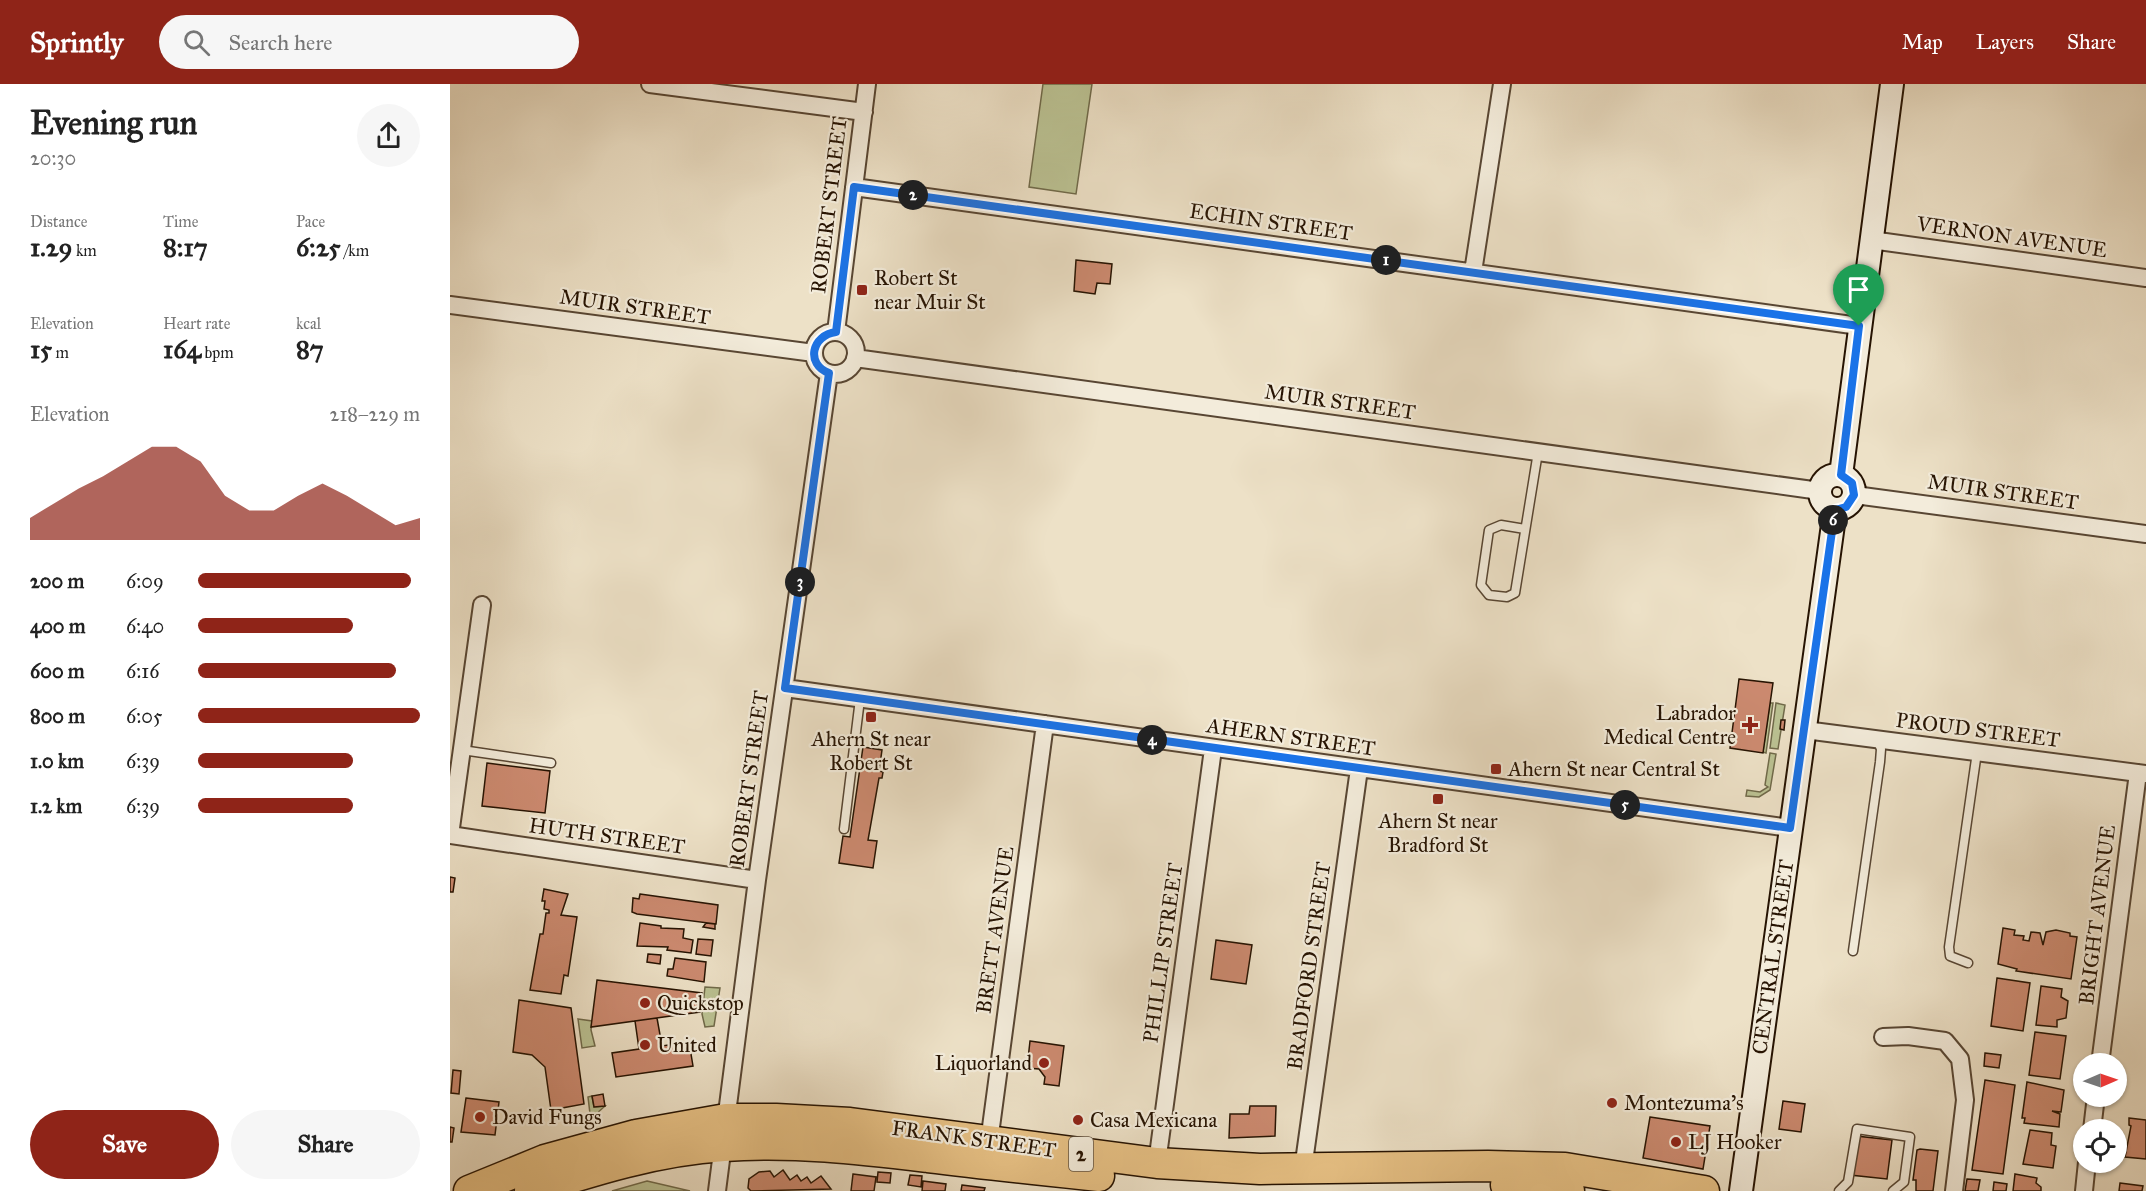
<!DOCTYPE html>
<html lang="en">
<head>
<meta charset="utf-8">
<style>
	body { margin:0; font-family:"IM FELL Great Primer",serif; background:#f6f6f6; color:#222; height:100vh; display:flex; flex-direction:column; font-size:22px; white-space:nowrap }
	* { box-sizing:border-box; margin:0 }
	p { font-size:20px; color:#767676 }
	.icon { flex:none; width:33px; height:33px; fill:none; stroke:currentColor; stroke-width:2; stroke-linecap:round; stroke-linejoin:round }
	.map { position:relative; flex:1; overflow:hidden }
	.panel { display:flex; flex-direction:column; background:#fff; width:450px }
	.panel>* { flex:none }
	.needle { width:39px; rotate:88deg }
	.controls { position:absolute; left:1623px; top:969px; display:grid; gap:12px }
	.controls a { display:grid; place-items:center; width:54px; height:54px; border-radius:50%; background:#fff; box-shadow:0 2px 4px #0004; font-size:30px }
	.pin { position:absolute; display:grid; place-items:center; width:51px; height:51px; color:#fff; margin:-62px -26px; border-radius:50% 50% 50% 0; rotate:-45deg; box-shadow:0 0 6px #0007 }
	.pin .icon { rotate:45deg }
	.km { position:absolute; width:30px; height:30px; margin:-15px; border-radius:50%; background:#222; color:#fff; font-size:16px; line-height:30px; text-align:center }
	.round { display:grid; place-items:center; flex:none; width:63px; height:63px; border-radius:32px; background:#f6f6f6 }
	.summary { display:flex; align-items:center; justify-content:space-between; height:102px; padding:0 30px }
	h1 { font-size:33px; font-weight:800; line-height:45px }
	.stats { display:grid; grid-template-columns:repeat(3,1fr); gap:9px; height:102px; padding:6px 30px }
	.stats div { display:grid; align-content:center }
	.stats b { font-size:26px; font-weight:800 }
	.stats small { font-size:16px; font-weight:400 }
	.stats p { font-size:16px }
	.chart { height:168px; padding:12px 30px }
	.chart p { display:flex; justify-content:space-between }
	.chart svg { width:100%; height:108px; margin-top:6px; fill:#8f2418; opacity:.7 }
	.primary-button { display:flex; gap:12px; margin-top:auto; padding:12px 30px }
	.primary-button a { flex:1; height:69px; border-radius:36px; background:#8f2418; color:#fff; font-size:24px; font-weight:800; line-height:69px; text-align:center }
	.primary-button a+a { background:#f6f6f6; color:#222 }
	ul { padding:0 30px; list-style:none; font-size:20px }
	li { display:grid; grid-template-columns:96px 72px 1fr; align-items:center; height:45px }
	li i { height:15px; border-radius:8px; background:#8f2418 }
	header { display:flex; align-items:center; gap:36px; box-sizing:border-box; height:84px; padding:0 30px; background:#8f2418; color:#fff }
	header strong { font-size:28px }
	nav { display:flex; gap:33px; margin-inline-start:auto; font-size:21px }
	.search { width:420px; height:54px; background:#f6f6f6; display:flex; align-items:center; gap:15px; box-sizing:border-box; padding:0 21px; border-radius:33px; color:#767676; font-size:22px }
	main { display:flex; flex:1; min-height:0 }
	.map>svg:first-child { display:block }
	.green { fill:#bbc293; stroke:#706a4a; stroke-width:1.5 }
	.building { fill:#cc8a70; stroke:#261302; stroke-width:1.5 }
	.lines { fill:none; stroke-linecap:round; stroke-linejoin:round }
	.lane-casing { stroke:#584633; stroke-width:11 }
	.street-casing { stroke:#584633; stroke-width:20 }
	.secondary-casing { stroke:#261302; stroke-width:26 }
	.highway-casing { stroke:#261302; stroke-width:33 }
	.lane { stroke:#f3ecdb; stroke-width:8 }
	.street { stroke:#f3ecdb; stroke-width:16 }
	.secondary { stroke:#f3ecdb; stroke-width:22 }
	.highway { stroke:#e6c084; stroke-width:30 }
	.route-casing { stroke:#fff; stroke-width:12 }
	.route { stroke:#1a73e8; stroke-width:8 }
	.poi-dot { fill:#8f2418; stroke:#f3ecdb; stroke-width:2 }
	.labels { text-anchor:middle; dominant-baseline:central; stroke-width:4.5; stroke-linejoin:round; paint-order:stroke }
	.shield { fill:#f3ecdb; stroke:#645443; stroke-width:1.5 }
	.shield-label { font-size:20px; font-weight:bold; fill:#261302 }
	.street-label { font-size:21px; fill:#261302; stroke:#f3ecdb }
	.poi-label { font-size:21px; fill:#261302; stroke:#f3ecdb; text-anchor:start }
</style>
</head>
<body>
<header>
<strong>Sprintly</strong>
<div class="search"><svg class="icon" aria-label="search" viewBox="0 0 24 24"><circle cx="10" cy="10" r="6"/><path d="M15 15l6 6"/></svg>Search here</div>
<nav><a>Map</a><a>Layers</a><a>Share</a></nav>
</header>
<main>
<section class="panel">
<div class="summary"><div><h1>Evening run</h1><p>20:30</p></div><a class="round"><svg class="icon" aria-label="share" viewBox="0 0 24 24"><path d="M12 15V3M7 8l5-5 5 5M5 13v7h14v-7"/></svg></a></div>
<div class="stats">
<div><p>Distance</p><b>1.29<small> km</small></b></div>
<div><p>Time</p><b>8:17</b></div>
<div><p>Pace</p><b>6:25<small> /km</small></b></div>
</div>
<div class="stats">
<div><p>Elevation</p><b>15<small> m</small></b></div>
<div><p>Heart rate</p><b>164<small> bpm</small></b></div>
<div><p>kcal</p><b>87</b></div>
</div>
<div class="chart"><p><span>Elevation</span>218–229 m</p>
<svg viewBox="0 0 160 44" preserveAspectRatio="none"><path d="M0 44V35L10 29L20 23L30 18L40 12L50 6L60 6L70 12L80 26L90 32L100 32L110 26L120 21L130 26L140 32L150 38L160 35V44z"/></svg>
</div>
<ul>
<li><b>200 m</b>6:09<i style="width:96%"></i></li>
<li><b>400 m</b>6:40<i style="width:70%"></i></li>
<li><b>600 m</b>6:16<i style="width:89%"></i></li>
<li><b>800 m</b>6:05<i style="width:100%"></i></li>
<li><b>1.0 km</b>6:39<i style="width:70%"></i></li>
<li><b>1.2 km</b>6:39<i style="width:70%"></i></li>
</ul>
<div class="primary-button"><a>Save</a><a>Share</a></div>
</section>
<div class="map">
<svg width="1696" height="1107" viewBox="0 0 1696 1107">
	<rect width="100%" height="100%" fill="#ede1c7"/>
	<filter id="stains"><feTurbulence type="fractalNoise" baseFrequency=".00333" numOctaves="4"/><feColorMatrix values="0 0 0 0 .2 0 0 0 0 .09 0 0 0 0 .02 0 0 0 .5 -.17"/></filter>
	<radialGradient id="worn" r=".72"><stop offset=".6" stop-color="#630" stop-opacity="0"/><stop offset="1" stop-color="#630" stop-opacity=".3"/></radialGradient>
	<!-- green -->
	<path class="green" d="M593 0H642L626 110 579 103Z
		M1320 619H1323L1316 669 1313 668Z
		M1326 619 1335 621 1328 665 1320 664Z
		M1320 669 1326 670 1320 706 1309 713 1296 712 1297 706 1310 708 1318 703 1315 701Z
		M255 903 270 904 264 942 255 943 252 930Z
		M128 935 142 937 141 946 145 962 132 964Z
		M142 1012 144 1023 155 1022 145 1031V1037L141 1038 138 1013Z
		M197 1097 240 1107H162Z"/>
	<!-- building -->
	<path class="building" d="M626 176 662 180 660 200 647 199 645 210 624 207Z
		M1289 595 1323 599 1313 669 1280 664Z
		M1331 636H1335L1334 646 1330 645Z
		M413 663 432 666 429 687 433 688 432 694H429L418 756 427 757 423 784 389 779 393 752 400 753Z
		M37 679 100 687 95 729 32 722Z
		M0 793 5 794 3 808H0Z
		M94 805 118 810 111 831 127 833 118 892 114 891 111 910 80 906 90 850H93L96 829H99V826L94 825 95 817H92Z
		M190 810 268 821 266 840 187 830 182 828 183 814 189 815Z
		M190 839 211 842V844L234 845 233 854 243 856 241 869 217 866 218 863 187 862Z
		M256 839 265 840V845L253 843Z
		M1553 844 1565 846 1564 851 1574 852 1573 856 1579 857 1581 848 1590 849 1593 861 1596 848 1606 846 1620 849V852L1627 853 1621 895 1566 887 1567 885 1548 880Z
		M248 855 263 856 261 872 246 870Z
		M766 856 802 861 796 900 761 895Z
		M198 870 211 871 210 880 197 878Z
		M225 874 256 878 254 898 217 892 218 885H223Z
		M1547 894 1580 899 1573 947 1541 942Z
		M147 896 252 909 250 928 141 943Z
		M1591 902 1612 905 1611 913 1618 917 1616 934 1607 936V943L1586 941Z
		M69 916 121 924 134 1020 101 1026 95 983 82 971 63 968Z
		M207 934 212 962 239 958 243 982 166 993 162 969 189 965 185 937Z
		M1585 948 1616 952 1610 995 1579 991Z
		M580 957 614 962 609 1002 594 1000 595 993 589 985 577 984Z
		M1535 969 1551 971 1549 984 1534 982Z
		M3 986 11 987 9 1010 1 1009Z
		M1535 996 1565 1001 1553 1090 1522 1086Z
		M1577 998 1614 1006 1611 1028 1602 1027 1610 1030 1609 1043 1574 1039 1575 1034H1572Z
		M153 1010 155 1022 144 1023 142 1012Z
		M16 1014 49 1018 45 1051 11 1048Z
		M1333 1017 1355 1020 1351 1048 1329 1045Z
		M800 1022H826L825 1052 779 1054 780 1030H799Z
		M1200 1033 1260 1042 1253 1085 1193 1074Z
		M1679 1034 1696 1036V1075L1675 1073 1681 1042 1679 1041Z
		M0 1043 4 1044 2 1058H0Z
		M1580 1046 1602 1049 1601 1061 1606 1062 1603 1084 1573 1080Z
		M1406 1052 1442 1056 1437 1095 1400 1091Z
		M1470 1065 1488 1067 1483 1107H1466V1096H1463L1467 1066Z
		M333 1086 340 1096 347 1091 351 1097 357 1093 361 1099 371 1092 381 1105 301 1107 298 1104 299 1095 309 1088 320 1087 324 1093Z
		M428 1088 441 1089 440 1099 427 1098Z
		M403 1090 426 1093 424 1107H401Z
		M1565 1090 1587 1094 1586 1099 1591 1103V1107H1563Z
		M460 1091 472 1092 471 1103 458 1101Z
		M1517 1095 1530 1096 1528 1107H1515Z
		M473 1097 496 1100 495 1107H472Z
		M1544 1098 1557 1100 1556 1107H1543Z
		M1670 1099 1693 1102 1692 1107H1669Z
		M512 1101 535 1104 534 1107H511Z"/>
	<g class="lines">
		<!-- lane casing -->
		<g class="lane-casing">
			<path id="lane" d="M1075 445 1051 441 1039 446 1031 501 1039 511 1057 513 1065 509 1088 368
				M12 666 101 679
				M394 745 410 615
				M1403 867 1430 678 1431 665 1427 656
				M1518 879 1500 872 1499 863 1527 668
				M1389 1107 1398 1098 1407 1045 1460 1053 1454 1098 1443 1107"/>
		</g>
		<!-- street casing -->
		<g class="street-casing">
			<path id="street" d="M200 0 414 28
				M404 103 1409 242
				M1421 156 1696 194
				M1023 188 1052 0
				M0 221 364 269
				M386 248 417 0
				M364 269a21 21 0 1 1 42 0a21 21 0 1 1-42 0Z
				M405 274 1370 407
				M1405 411 1696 450
				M32 521 0 751 307 796
				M335 604 1340 744
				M1355 646 1696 690
				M1433 953 1458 952 1495 957 1510 975 1515 1016 1504 1107
				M1650 980 1688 689
				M1642 1046 1646 1012
				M539 1058 595 640
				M707 1079 763 665
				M853 1085 909 685
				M267 1107 307 796 379 289
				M1634 1107 1637 1078"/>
		</g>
		<!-- secondary casing -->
		<g class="secondary-casing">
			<path id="secondary" d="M1370 408a17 17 0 1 1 34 0a17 17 0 1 1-34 0Z
				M1391 391 1442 0
				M1291 1107 1385 426"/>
		</g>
		<!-- highway casing -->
		<g class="highway-casing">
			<path id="highway" d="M1056 1101 1119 1107
				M19 1107 95 1076 186 1051 276 1035H326L400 1039 707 1079 810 1085 1038 1082 1115 1084 1254 1107
				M80 1107C143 1086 208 1066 274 1062 343 1057 410 1065 478 1073 535 1080 592 1086 649 1092"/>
		</g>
		<!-- lane -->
		<use href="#lane" class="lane"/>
		<!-- street -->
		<use href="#street" class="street"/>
		<!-- secondary -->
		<use href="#secondary" class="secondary"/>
		<!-- highway -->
		<use href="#highway" class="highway"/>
	</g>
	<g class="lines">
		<!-- route casing -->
		<g class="route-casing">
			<path id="route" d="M404 103 1409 242 1391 391 1402 399 1404 411 1396 423 1385 426 1340 744 335 604 379 289C355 280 362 251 386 248Z"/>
		</g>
		<!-- route -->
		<use href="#route" class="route"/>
	</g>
	<!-- markers -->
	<g class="poi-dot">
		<rect x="406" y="200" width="12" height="12" rx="3"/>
		<rect x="415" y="627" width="12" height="12" rx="3"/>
		<path d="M1297 632h6v6h6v6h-6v6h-6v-6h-6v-6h6z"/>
		<rect x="1040" y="679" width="12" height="12" rx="3"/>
		<rect x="982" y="709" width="12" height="12" rx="3"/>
		<circle cx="195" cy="919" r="6"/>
		<circle cx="195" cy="961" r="6"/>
		<circle cx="594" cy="979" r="6"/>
		<circle cx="1162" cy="1019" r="6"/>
		<circle cx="30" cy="1033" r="6"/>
		<circle cx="628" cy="1036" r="6"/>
		<circle cx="1226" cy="1058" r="6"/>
	</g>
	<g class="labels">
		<!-- shield labels -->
		<rect class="shield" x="619" y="1053" width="24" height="34" rx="4.5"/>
		<g class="shield-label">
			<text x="631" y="1070">2</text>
		</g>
		<!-- street labels -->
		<g class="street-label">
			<text transform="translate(379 121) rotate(-83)">ROBERT STREET</text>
			<text transform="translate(821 138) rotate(8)">ECHIN STREET</text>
			<text transform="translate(1562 153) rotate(8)">VERNON AVENUE</text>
			<text transform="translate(185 223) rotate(8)">MUIR STREET</text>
			<text transform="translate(890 318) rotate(8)">MUIR STREET</text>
			<text transform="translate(1553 408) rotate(8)">MUIR STREET</text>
			<text transform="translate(1528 646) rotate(7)">PROUD STREET</text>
			<text transform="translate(841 653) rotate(8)">AHERN STREET</text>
			<text transform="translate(299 695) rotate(-82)">ROBERT STREET</text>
			<text transform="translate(157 752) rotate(8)">HUTH STREET</text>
			<text transform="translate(1647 831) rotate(-83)">BRIGHT AVENUE</text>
			<text transform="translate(545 846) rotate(-82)">BRETT AVENUE</text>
			<text transform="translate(713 869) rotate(-82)">PHILLIP STREET</text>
			<text transform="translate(1323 873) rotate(-82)">CENTRAL STREET</text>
			<text transform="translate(859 882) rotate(-82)">BRADFORD STREET</text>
			<text transform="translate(524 1055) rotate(8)">FRANK STREET</text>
		</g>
		<!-- poi labels -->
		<g class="poi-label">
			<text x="424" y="194">Robert St<tspan x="424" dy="24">near Muir St</tspan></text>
			<text x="1286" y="629" text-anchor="end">Labrador<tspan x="1286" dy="24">Medical Centre</tspan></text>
			<text x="421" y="655" text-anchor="middle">Ahern St near<tspan x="421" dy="24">Robert St</tspan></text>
			<text x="1058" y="685">Ahern St near Central St</text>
			<text x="988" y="737" text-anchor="middle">Ahern St near<tspan x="988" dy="24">Bradford St</tspan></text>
			<text x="207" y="919">Quickstop</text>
			<text x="207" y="961">United</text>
			<text x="582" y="979" text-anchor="end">Liquorland</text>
			<text x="1174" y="1019">Montezuma's</text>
			<text x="42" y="1033">David Fungs</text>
			<text x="640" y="1036">Casa Mexicana</text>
			<text x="1238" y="1058">LJ Hooker</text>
		</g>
	</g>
	<rect width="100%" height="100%" filter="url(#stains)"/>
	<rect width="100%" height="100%" fill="url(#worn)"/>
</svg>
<div class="controls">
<a><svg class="needle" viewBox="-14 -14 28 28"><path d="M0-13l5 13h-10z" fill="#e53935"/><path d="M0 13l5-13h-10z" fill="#767676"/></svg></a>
<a><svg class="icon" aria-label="locate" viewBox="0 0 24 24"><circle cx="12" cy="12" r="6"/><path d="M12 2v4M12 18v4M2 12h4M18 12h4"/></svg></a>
</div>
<div class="pin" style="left:1409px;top:242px;background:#1e9e55"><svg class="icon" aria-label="arrive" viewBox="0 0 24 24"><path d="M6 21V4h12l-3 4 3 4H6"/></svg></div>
<b class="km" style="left:936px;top:176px">1</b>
<b class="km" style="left:463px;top:111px">2</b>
<b class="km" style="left:350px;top:498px">3</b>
<b class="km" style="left:702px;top:656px">4</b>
<b class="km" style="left:1175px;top:721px">5</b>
<b class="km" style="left:1383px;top:436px">6</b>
</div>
</main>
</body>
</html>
